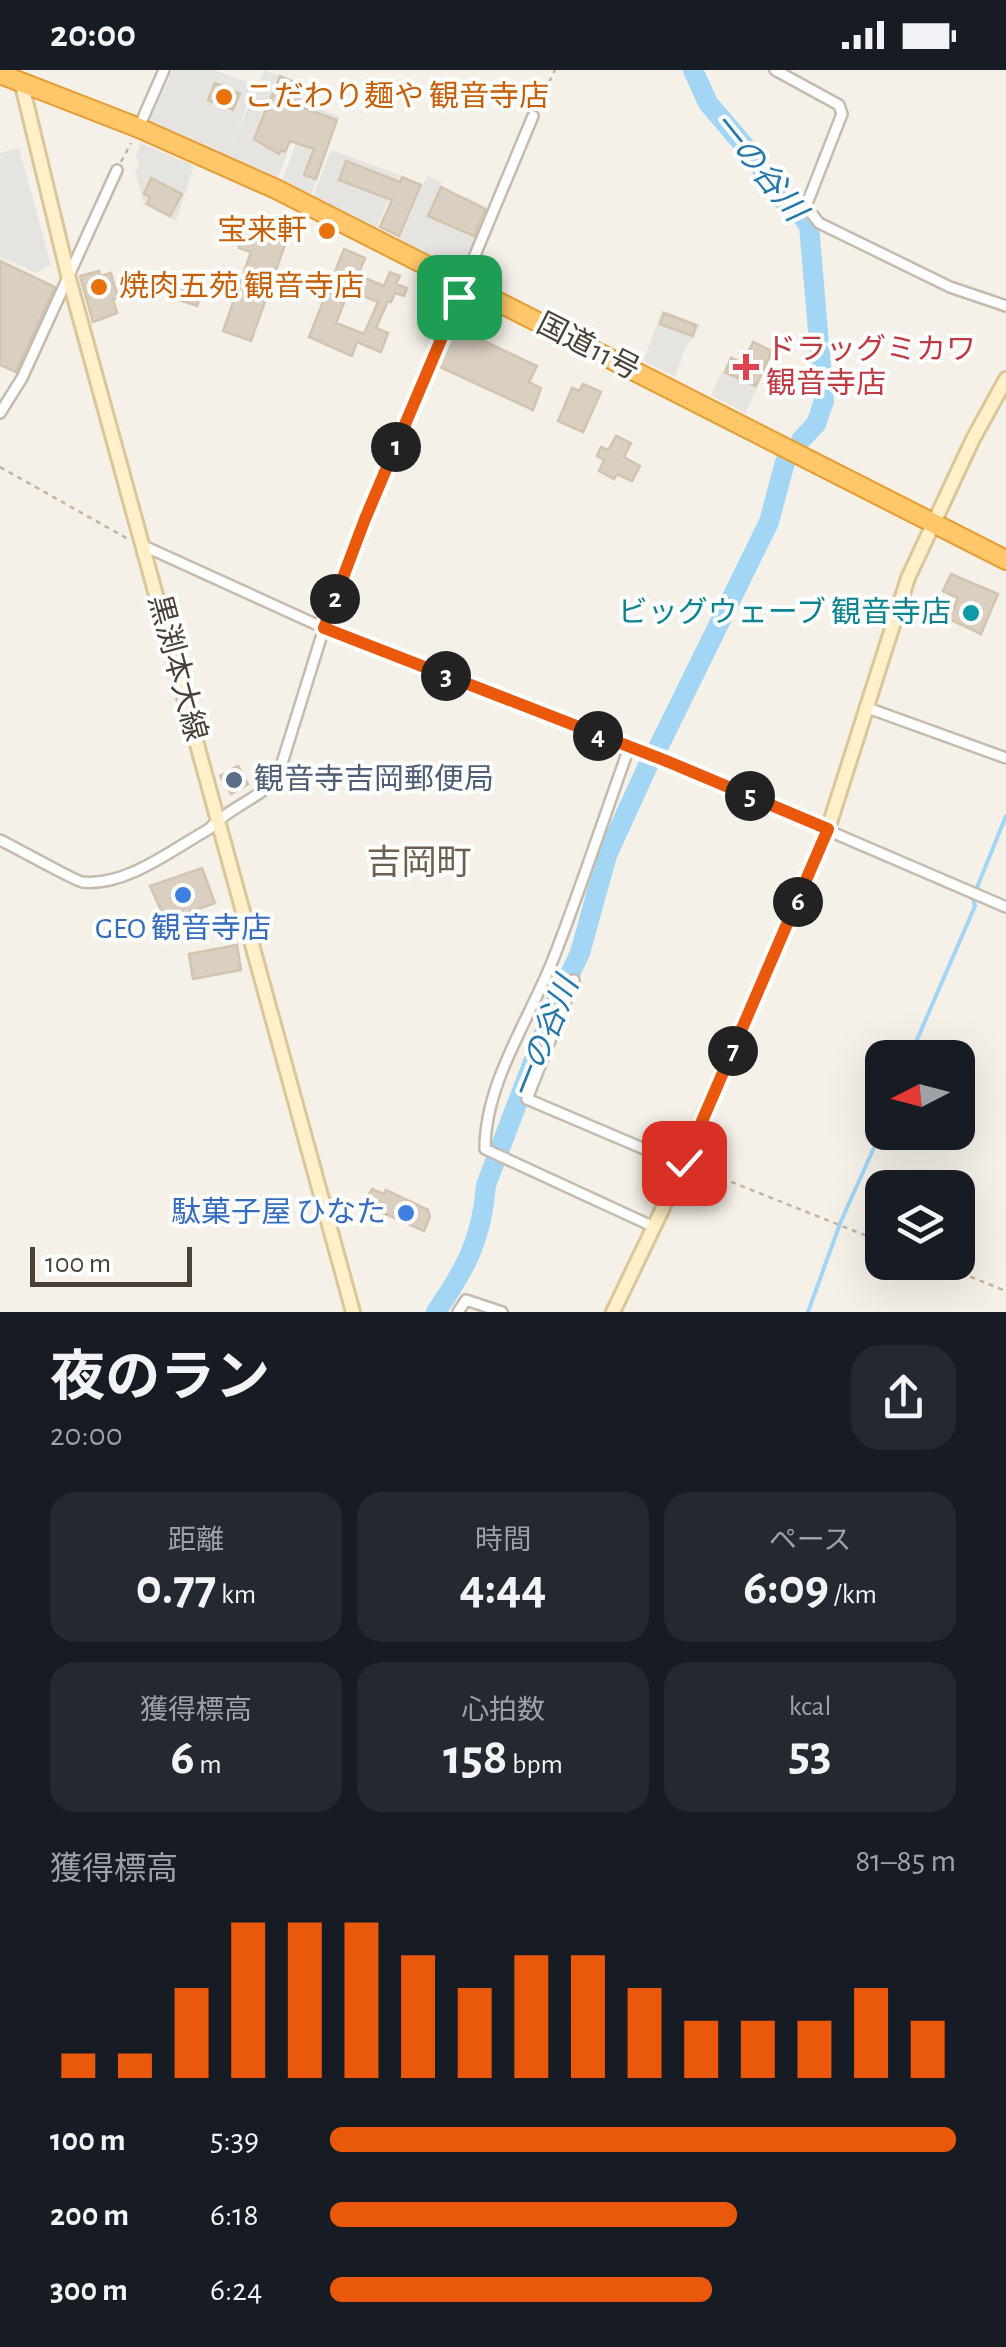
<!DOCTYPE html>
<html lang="ja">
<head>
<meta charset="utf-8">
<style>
	body { margin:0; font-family:"Alegreya Sans","Noto Sans JP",sans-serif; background:#242831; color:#f1f3f6; height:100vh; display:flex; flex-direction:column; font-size:38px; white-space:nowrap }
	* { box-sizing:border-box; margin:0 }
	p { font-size:32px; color:#9ea1a6 }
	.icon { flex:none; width:55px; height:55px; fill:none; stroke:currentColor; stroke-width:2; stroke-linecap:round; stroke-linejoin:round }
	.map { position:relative; height:1242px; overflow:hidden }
	.sheet { display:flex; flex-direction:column; background:#171b24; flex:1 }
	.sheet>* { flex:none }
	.needle { width:65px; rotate:264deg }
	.controls { position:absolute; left:865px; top:970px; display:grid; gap:20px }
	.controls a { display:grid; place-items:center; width:110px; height:110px; border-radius:20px; background:#171b24; box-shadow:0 10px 40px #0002; font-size:50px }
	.scale { position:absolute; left:30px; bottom:25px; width:162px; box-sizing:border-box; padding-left:10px; border:5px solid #494136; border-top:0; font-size:28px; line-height:35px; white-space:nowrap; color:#494136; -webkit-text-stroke:8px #fff; paint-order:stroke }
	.pin { position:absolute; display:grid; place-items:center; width:85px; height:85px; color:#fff; margin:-42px; border-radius:20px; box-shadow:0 5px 15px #0006 }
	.km { position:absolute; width:50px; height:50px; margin:-25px; border-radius:50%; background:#222; color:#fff; font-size:28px; line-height:50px; text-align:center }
	.round { display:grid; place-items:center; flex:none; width:105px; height:105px; border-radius:30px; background:#242831 }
	.head { display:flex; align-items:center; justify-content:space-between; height:170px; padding:0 50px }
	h1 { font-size:55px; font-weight:700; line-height:75px }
	.metrics { display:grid; grid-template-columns:repeat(3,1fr); gap:15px; height:170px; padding:10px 50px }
	.metrics div { display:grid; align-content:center; border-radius:25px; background:#242831; text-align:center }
	.metrics b { font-size:50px; font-weight:700 }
	.metrics small { font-size:28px; font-weight:400 }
	.metrics p { font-size:28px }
	.chart { height:280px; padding:20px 50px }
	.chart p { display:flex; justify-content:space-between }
	.chart svg { width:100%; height:180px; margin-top:10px; stroke:#ea580c; stroke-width:6 }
	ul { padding:0 50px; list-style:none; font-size:32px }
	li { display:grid; grid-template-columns:160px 120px 1fr; align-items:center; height:75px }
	li i { height:25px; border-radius:12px; background:#ea580c }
	.status { display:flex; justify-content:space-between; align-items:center; height:70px; padding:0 50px; background:#171b24; direction:ltr }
	.status svg { height:28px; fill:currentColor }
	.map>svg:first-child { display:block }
	.parking { fill:#e6e4e0 }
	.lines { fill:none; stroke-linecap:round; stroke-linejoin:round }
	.stream { stroke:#a2d6f4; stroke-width:4 }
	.river { stroke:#a2d6f4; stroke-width:20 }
	.building { fill:#dacfc0; stroke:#d3c4b0; stroke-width:2.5; fill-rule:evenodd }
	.street-casing { stroke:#c4bbad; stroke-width:14 }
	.secondary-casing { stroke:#dac698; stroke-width:18 }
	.highway-casing { stroke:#e59c32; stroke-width:22 }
	.path { stroke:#c4b49b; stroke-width:2.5; stroke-dasharray:5 5; stroke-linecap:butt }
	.street { stroke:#fff; stroke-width:9 }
	.secondary { stroke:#fff0c9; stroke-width:12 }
	.highway { stroke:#ffc76a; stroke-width:18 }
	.path-bridge { stroke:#c4b49b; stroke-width:2.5; stroke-dasharray:5 5; stroke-linecap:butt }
	.route-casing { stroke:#fff; stroke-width:20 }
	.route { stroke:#ea580c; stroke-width:12 }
	.food-dot { fill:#e8710a; stroke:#fff; stroke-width:4 }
	.health-dot { fill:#e0444e; stroke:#fff; stroke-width:4 }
	.culture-dot { fill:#0f9aa8; stroke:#fff; stroke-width:4 }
	.service-dot { fill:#5c6f8a; stroke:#fff; stroke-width:4 }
	.shop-dot { fill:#3f7fe0; stroke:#fff; stroke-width:4 }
	.labels { text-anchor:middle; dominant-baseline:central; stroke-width:8; stroke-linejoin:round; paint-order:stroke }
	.food-label { font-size:30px; fill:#c56008; stroke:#fff; text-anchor:start }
	.street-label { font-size:30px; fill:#494136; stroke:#fff }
	.health-label { font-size:30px; fill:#be3a42; stroke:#fff; text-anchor:start }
	.culture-label { font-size:30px; fill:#0d838f; stroke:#fff; text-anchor:end }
	.service-label { font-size:30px; fill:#4e5e75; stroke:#fff; text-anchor:start }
	.shop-label { font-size:30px; fill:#366cbe; stroke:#fff }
	.water-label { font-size:32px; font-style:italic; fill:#2778aa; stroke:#fff }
	.quarter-label { font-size:35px; fill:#6d5f4d; stroke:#fff }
</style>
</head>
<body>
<div class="status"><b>20:00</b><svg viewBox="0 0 49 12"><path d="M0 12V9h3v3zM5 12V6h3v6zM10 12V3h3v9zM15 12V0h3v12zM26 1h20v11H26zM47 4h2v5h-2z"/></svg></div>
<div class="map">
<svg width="1006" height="1242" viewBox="0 0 1006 1242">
	<rect width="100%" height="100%" fill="#f5f1e9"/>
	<!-- parking -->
	<path class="parking" d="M173 0H214L255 15 229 82 264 0 280 6 253 69 287 84 277 110 151 56 149 52Z
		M309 36 339 46 311 126 282 112Z
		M141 73 194 96 176 151 144 135 135 101 139 96 136 84Z
		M19 78 51 195 37 203 0 187V83Z
		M331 80 400 105 376 159 313 127Z
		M427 106 442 112 427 147 450 157 465 126 493 141 464 204 399 169Z
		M662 240 701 255 684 281 675 307 643 291Z
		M722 301 757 318 745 343 711 325Z"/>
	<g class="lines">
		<!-- stream -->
		<path class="stream" d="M976 820 1006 746
			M909 988 975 836 973 829
			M808 1242 841 1151 882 1060"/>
		<!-- river -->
		<path class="river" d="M693 0 708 33 754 87 782 129 799 142 809 156 824 331 816 354 801 370
			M657 680 769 452 785 392
			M436 1242C466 1198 482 1169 486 1115L554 937 580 883 607 785 650 691"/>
	</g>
	<!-- building -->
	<path class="building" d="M280 6 312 20 304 38 337 50 316 109 304 105 314 79 290 71 285 82 281 80 279 84 254 69Z
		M215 13 240 24 233 40 208 30Z
		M346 91 400 112 402 107 421 115 399 166 380 157 392 130 339 110Z
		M151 108 182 124 170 146 147 134 150 127 144 124Z
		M441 117 485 139 474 166 428 146Z
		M257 149 267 152 273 161 288 166 251 271 223 261 251 182 239 178 241 160 247 152Z
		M344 179 365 188 358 205 384 216 390 202 400 206 396 214 407 218 404 226 395 223 391 232 388 231 376 258 388 263 381 282 357 272 352 286 309 267ZM349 220 378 232 364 264 336 253Z
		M0 191 55 217 16 302 0 295Z
		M99 201 100 206 111 203 118 228 113 229 117 243 93 252 80 206Z
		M179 210 203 218 197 236 173 228Z
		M664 243 696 255 693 266 660 254Z
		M454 257 537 296 529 312 541 318 533 340 438 296Z
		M753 272 772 281 756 316 725 302 731 288 743 293Z
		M583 314 601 322 583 362 558 351 572 318 579 321Z
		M616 366 631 373 624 387 640 396 632 411 617 404 614 409 599 401 604 390 597 386 601 377 608 380Z
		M951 504 998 524 981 564 949 549 958 528 943 521Z
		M238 696 248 714 231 724 220 706Z
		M202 798 215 833 166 851 150 816Z
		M237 875 241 900 193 909 189 884Z
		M372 1119 384 1124 386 1120 428 1140 430 1147 424 1161 363 1134Z"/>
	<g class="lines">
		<!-- street casing -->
		<g class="street-casing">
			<path id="street" d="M775 0 839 35 842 44 806 136 819 153 950 217 1006 236
				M139 57 164 0
				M0 343 22 308 117 100
				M144 476 324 558 664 690 1006 837
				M865 637 1006 688
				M629 678C604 747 581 818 554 887 530 949 485 1012 485 1079L654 1157
				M0 770C13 776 75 811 82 812 126 817 173 779 209 759 229 737 260 729 278 706L324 558 365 449 533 46
				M574 910 527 1029 682 1095
				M458 1242 466 1230 502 1242"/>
		</g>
		<!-- secondary casing -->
		<g class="secondary-casing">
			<path id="secondary" d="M21 11 68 205 353 1242
				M613 1242 661 1142 828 759 908 508 973 369 1006 309"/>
		</g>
		<!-- highway casing -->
		<g class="highway-casing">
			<path id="highway" d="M0 4 139 58 276 119 1006 490"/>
		</g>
		<!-- path -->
		<path class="path" d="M536 39 555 0
			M121 92 131 73
			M0 397 128 469
			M694 1097 882 1172
			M933 1192 1006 1221"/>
		<!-- street -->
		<use href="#street" class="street"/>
		<!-- secondary -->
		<use href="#secondary" class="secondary"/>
		<!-- highway -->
		<use href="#highway" class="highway"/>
		<!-- path-bridge -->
		<path class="path-bridge" d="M466 226 474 209"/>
	</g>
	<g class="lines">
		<!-- route casing -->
		<g class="route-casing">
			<path id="route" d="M459 227 365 449 324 558 664 690 828 759 684 1093"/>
		</g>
		<!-- route -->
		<use href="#route" class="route"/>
	</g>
	<!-- markers -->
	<g class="food-dot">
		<circle cx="224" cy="27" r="10"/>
		<circle cx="327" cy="161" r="10"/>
		<circle cx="99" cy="217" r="10"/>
	</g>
	<path class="health-dot" d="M741 282h10v10h10v10h-10v10h-10v-10h-10v-10h10z"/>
	<circle class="culture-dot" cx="971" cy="543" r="10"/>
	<circle class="service-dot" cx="234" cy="710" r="10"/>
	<g class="shop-dot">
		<circle cx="183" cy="825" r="10"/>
		<circle cx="406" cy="1143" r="10"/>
	</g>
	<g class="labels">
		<!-- food labels -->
		<g class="food-label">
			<text x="244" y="27">こだわり麺や 観音寺店</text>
			<text x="307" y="161" text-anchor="end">宝来軒</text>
			<text x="119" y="217">焼肉五苑 観音寺店</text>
		</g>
		<!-- street labels -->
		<g class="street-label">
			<text transform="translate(588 277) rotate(27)">国道11号</text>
			<text transform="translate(177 598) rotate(75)">黒渕本大線</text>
		</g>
		<!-- health labels -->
		<g class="health-label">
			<text x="766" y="280">ドラッグミカワ<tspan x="766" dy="34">観音寺店</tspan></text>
		</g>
		<!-- culture labels -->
		<g class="culture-label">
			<text x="951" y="543">ビッグウェーブ 観音寺店</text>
		</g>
		<!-- service labels -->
		<g class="service-label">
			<text x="254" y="710">観音寺吉岡郵便局</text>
		</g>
		<!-- shop labels -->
		<g class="shop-label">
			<text x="183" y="859">GEO 観音寺店</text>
			<text x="386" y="1143" text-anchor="end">駄菓子屋 ひなた</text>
		</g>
		<!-- water labels -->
		<g class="water-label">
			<text transform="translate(759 97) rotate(51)">一の谷川</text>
			<text transform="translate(545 968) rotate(-68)">一の谷川</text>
		</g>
		<!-- quarter labels -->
		<g class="quarter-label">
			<text x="419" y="793">吉岡町</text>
		</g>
	</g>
</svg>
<div class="controls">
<a><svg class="needle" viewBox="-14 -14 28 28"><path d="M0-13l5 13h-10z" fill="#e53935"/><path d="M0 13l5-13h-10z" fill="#9ea1a6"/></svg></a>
<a><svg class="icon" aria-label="layers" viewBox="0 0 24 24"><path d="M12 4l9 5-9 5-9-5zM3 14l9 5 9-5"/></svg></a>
</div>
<div class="scale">100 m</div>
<div class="pin" style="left:459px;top:227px;background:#1e9e55"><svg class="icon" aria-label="arrive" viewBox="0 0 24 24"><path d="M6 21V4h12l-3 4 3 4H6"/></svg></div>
<div class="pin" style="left:684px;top:1093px;background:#d93025"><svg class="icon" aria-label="check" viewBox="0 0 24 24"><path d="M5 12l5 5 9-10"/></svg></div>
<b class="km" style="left:396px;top:377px">1</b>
<b class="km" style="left:335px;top:529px">2</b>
<b class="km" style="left:446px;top:606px">3</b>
<b class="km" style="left:598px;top:666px">4</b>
<b class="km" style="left:750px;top:726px">5</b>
<b class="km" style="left:798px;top:832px">6</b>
<b class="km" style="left:733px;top:981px">7</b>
</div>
<section class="sheet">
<div class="head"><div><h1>夜のラン</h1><p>20:00</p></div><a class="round"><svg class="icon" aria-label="share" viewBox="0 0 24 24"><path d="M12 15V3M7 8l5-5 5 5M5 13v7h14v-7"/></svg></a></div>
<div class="metrics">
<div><p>距離</p><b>0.77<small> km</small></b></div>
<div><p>時間</p><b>4:44</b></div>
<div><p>ペース</p><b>6:09<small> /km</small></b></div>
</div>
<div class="metrics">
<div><p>獲得標高</p><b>6<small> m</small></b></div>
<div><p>心拍数</p><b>158<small> bpm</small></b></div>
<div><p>kcal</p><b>53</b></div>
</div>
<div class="chart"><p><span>獲得標高</span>81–85 m</p>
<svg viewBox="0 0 160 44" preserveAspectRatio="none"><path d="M5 44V38M15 44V38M25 44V22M35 44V6M45 44V6M55 44V6M65 44V14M75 44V22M85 44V14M95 44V14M105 44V22M115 44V30M125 44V30M135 44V30M145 44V22M155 44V30"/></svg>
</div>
<ul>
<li><b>100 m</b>5:39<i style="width:100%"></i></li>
<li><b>200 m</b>6:18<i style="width:65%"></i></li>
<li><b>300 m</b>6:24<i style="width:61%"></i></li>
</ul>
</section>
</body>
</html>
